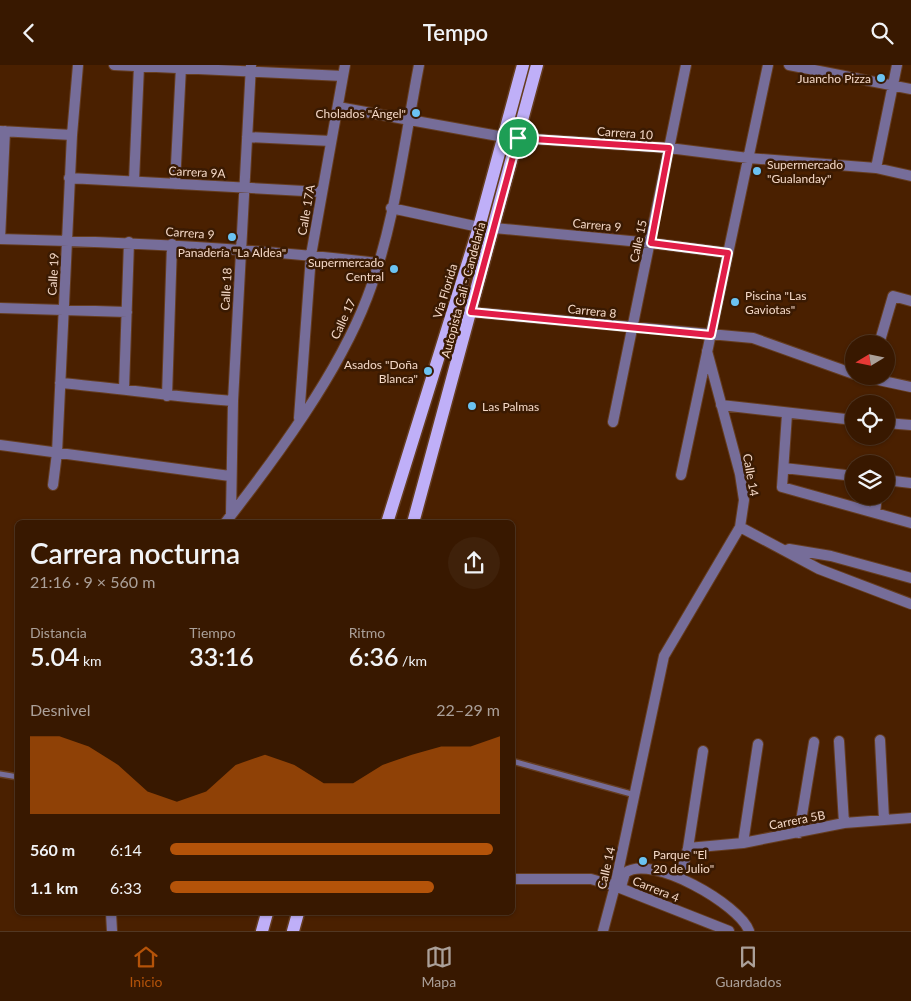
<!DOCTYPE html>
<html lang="es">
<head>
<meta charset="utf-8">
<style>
	body { margin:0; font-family:Lato,sans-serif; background:#3f210a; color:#f1f3f6; height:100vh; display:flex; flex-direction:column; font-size:19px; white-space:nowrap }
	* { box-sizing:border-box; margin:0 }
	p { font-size:16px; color:#aba099 }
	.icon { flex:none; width:28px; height:28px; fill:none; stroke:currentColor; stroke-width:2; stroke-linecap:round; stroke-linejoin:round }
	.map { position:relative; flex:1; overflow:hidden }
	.details { position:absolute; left:15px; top:455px; width:500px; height:395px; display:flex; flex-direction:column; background:#381800; border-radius:8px; box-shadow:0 1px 4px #0004,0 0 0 1px #523722 }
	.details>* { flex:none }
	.needle { width:32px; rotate:260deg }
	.tools { position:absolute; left:845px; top:270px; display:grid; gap:10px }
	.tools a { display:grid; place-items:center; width:50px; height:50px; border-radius:50%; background:#381800; box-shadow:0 1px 4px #0004,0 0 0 1px #523722; font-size:25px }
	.pin { position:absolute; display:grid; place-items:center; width:42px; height:42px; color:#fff; margin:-21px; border:2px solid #fff; border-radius:50%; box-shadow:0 1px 5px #0007 }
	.round { display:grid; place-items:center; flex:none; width:52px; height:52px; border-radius:26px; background:#3f210a }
	.summary { display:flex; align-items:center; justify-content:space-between; height:85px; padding:0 15px }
	h1 { font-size:28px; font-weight:600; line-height:38px }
	.stats { display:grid; grid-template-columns:repeat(3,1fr); gap:8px; height:85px; padding:5px 15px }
	.stats div { display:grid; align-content:center }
	.stats b { font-size:25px; font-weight:600 }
	.stats small { font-size:14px; font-weight:400 }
	.stats p { font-size:14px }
	.chart { height:140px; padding:10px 15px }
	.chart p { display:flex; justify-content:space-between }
	.chart svg { width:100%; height:90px; margin-top:5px; fill:#b45309; opacity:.7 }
	ul { padding:0 15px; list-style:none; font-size:16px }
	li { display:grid; grid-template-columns:80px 60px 1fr; align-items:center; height:38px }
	li i { height:12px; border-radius:6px; background:#b45309 }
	header { display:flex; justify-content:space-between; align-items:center; height:65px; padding:0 15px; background:#381800; font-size:22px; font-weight:600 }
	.dock { display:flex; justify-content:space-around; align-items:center; height:70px; border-top:1px solid #523722; background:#381800; font-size:14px; color:#aba099 }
	.dock a { display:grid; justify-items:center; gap:2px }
	.dock .active { color:#b45309 }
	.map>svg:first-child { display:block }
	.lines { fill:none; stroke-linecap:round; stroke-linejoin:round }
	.lane-casing { stroke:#653d20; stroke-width:8 }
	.street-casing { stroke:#653d20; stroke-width:12 }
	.primary-casing { stroke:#653d20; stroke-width:15 }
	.lane { stroke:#766d99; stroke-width:5 }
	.street { stroke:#766d99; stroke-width:10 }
	.primary { stroke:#bfaff8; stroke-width:12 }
	.route-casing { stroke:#fff; stroke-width:10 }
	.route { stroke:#e11d48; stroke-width:6 }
	.poi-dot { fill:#6bc3f2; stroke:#3a1a02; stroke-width:2 }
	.labels { text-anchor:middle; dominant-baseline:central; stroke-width:5; stroke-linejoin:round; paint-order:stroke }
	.poi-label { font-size:12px; fill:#f4d8c7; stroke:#3a1a02; text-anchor:end }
	.street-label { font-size:12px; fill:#f4d8c7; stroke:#3a1a02 }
</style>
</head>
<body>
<header><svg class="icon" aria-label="back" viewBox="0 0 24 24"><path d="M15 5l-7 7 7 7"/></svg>Tempo<svg class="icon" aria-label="search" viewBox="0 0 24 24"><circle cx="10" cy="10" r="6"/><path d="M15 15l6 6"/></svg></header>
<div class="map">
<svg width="911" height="866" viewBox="0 0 911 866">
	<rect width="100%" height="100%" fill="#4a2000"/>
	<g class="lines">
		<!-- lane casing -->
		<g class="lane-casing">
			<path id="lane" d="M512 696 635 730
				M0 709 18 712"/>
		</g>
		<!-- street casing -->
		<g class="street-casing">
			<path id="street" d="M114 0 343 11
				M789 0 911 24
				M338 42 504 72 669 83 748 93 876 103 911 111
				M0 66 72 70
				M247 72 331 76
				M876 103 897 0
				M69 113 322 127
				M134 116 139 1
				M175 119 181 2
				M391 143 479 162
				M494 163 651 178 728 188
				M0 174C127 177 252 183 378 198
				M0 174 5 66
				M0 243 127 247
				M471 247 753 273 854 309
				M879 279 893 231 911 236
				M860 311 911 322
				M60 318C118 323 175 332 233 336
				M124 324 129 177
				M167 331 172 179
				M721 340 854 355
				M787 349 782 422 911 458
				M299 353 311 190 345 0
				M613 357 686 0
				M886 358 911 360
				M0 380 230 411
				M784 403 854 411
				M681 410 768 0
				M886 415 911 418
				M53 420 57 388 72 70 78 0
				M875 448 877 431
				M231 450 233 336 251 0
				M225 458C275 394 338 309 367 233 395 160 404 77 419 0
				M740 462 819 504 911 539
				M789 484 831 491 911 513
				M880 675 884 754
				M839 676 844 758
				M799 768 814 677
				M743 778 758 679
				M688 783 743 778 844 758 911 753
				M680 812 688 783 703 686
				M512 814H591L615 821 729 866
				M621 822 625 808C651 788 740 840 749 866
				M111 848 112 866
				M603 866 615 821 664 591 740 462 744 435 740 409 707 286"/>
		</g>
		<!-- primary casing -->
		<g class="primary-casing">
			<path id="primary" d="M387 458 479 162 523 0
				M413 458 537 0
				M262 866 267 848
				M293 866 298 848"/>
		</g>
		<!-- lane -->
		<use href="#lane" class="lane"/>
		<!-- street -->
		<use href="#street" class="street"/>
		<!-- primary -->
		<use href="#primary" class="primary"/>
	</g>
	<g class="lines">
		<!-- route casing -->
		<g class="route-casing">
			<path id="route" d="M518 73 669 83 651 178 728 188 711 270 471 247Z"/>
		</g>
		<!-- route -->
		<use href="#route" class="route"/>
	</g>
	<!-- markers -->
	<g class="poi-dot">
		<circle cx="881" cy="13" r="5"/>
		<circle cx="416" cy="48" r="5"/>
		<circle cx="757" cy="106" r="5"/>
		<circle cx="232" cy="172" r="5"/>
		<circle cx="394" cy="204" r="5"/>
		<circle cx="735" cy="237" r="5"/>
		<circle cx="428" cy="306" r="5"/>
		<circle cx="472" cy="341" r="5"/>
		<circle cx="643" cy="796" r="5"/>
	</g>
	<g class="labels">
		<!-- poi labels -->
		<g class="poi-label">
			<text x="871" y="13">Juancho Pizza</text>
			<text x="406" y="48">Cholados "Ángel"</text>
			<text x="767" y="99" text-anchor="start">Supermercado<tspan x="767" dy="14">"Gualanday"</tspan></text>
			<text x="232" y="187" text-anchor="middle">Panadería "La Aldea"</text>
			<text x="384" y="197">Supermercado<tspan x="384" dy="14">Central</tspan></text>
			<text x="745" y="230" text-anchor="start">Piscina "Las<tspan x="745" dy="14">Gaviotas"</tspan></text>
			<text x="418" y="299">Asados "Doña<tspan x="418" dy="14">Blanca"</tspan></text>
			<text x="482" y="341" text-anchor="start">Las Palmas</text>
			<text x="653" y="789" text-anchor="start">Parque "El<tspan x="653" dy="14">20 de Julio"</tspan></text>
		</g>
		<!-- street labels -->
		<g class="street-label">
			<text transform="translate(625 68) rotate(4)">Carrera 10</text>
			<text transform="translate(197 107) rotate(3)">Carrera 9A</text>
			<text transform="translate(306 145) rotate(-80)">Calle 17A</text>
			<text transform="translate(597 160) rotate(5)">Carrera 9</text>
			<text transform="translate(190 168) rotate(4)">Carrera 9</text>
			<text transform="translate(638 176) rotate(-78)">Calle 15</text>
			<text transform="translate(53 209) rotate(-87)">Calle 19</text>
			<text transform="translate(226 224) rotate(-87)">Calle 18</text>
			<text transform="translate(463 225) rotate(-75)">Autopista Cali - Candelaria</text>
			<text transform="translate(445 226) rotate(-73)">Via Florida</text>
			<text transform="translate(592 246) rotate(6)">Carrera 8</text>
			<text transform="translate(343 254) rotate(-65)">Calle 17</text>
			<text transform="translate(751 410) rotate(80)">Calle 14</text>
			<text transform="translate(797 755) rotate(-11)">Carrera 5B</text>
			<text transform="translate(606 803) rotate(-77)">Calle 14</text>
			<text transform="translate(656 824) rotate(22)">Carrera 4</text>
		</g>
	</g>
</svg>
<div class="tools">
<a><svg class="needle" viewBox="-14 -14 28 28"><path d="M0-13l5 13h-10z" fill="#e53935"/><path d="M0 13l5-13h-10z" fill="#aba099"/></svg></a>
<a><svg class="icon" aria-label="locate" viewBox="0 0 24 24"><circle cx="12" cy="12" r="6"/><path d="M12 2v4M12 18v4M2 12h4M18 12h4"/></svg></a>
<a><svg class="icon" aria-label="layers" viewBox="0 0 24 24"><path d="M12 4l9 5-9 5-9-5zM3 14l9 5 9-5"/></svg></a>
</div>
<div class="pin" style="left:518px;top:73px;background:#1e9e55"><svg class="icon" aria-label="arrive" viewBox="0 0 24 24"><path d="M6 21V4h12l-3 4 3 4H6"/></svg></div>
<section class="details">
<div class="summary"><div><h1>Carrera nocturna</h1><p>21:16 · 9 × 560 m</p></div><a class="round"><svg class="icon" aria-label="share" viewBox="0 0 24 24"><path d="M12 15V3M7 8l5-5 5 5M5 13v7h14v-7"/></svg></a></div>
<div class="stats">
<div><p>Distancia</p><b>5.04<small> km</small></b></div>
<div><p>Tiempo</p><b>33:16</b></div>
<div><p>Ritmo</p><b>6:36<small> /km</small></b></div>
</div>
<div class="chart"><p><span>Desnivel</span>22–29 m</p>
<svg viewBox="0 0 160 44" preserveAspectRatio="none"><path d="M0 44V6L10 6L20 11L30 20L40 33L50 38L60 33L70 20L80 15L90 20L100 29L110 29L120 20L130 15L140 11L150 11L160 6V44z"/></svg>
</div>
<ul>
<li><b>560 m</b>6:14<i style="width:98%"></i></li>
<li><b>1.1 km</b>6:33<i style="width:80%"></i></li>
</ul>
</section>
</div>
<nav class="dock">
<a class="active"><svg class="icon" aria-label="home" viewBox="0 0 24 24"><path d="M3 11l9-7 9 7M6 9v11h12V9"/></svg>Inicio</a>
<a><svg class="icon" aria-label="map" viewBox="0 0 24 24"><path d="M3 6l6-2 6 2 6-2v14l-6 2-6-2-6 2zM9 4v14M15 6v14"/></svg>Mapa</a>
<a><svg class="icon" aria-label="saved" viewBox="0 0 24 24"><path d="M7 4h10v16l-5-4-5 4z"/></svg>Guardados</a>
</nav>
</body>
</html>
